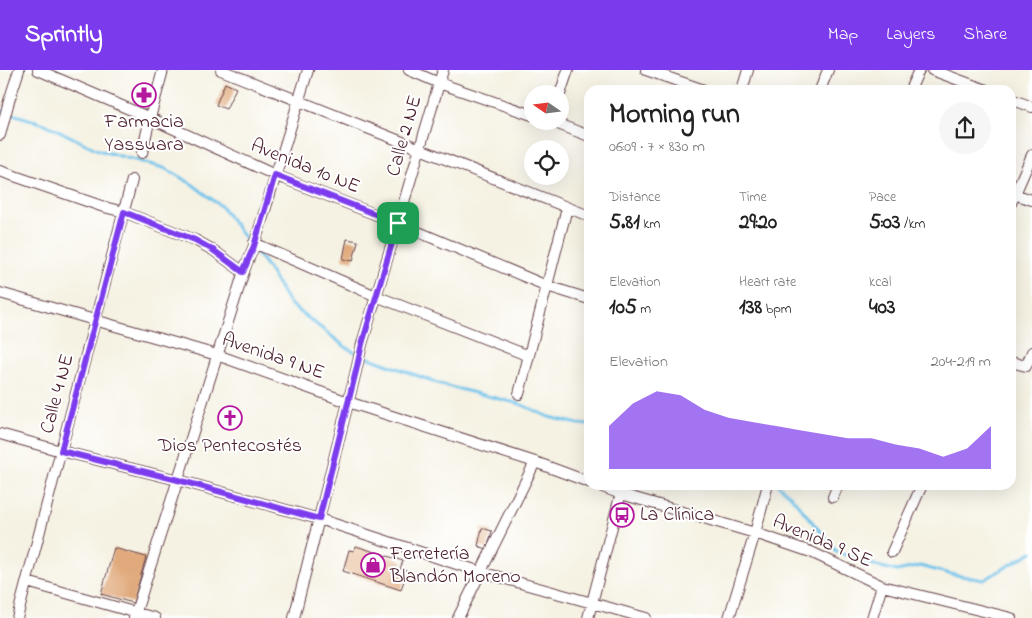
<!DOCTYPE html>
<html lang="en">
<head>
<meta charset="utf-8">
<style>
	body { margin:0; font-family:"Indie Flower",sans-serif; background:#f6f6f6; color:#222; height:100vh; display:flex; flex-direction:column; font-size:19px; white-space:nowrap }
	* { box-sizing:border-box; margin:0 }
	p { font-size:16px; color:#767676 }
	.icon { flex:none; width:28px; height:28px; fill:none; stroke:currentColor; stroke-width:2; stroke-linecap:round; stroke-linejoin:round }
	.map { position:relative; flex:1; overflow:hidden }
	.side { position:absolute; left:584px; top:15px; width:432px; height:405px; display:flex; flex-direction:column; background:#fff; border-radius:15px; box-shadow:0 5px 20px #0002 }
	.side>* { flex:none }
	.needle { width:32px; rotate:284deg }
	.buttons { position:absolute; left:524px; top:15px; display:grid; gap:10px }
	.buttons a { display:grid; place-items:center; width:45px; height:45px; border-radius:50%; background:#fff; box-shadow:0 5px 20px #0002; font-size:25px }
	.pin { position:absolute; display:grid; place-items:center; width:42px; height:42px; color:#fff; margin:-21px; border-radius:10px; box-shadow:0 2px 8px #0006 }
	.round { display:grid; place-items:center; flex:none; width:52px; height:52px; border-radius:26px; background:#f6f6f6 }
	.overview { display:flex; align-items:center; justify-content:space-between; height:85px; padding:0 25px }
	h1 { font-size:28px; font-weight:700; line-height:38px }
	.stats { display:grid; grid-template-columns:repeat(3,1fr); gap:8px; height:85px; padding:5px 25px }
	.stats div { display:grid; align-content:center }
	.stats b { font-size:21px; font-weight:700 }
	.stats small { font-size:14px; font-weight:400 }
	.stats p { font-size:14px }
	.chart { height:140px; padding:10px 25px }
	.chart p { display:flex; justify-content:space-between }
	.chart svg { width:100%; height:90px; margin-top:5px; fill:#7c3aed; opacity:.7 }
	header { display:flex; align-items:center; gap:30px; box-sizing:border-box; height:70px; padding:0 25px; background:#7c3aed; color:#fff }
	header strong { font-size:24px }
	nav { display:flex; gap:28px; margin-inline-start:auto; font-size:18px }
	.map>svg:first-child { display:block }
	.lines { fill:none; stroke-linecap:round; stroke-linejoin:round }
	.stream { stroke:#6fc3eb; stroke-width:3 }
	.building { fill:#e1aa7d }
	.minor-casing { stroke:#643f47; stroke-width:12 }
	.minor { stroke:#fff; stroke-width:10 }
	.route-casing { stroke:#fff; stroke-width:10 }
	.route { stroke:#7c3aed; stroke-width:6 }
	.labels { text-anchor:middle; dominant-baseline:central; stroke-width:4; stroke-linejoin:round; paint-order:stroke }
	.poi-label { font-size:20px; fill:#4a1f2b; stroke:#fff }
	.street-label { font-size:20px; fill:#4a1f2b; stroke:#fff }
</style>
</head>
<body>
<header>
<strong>Sprintly</strong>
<nav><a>Map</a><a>Layers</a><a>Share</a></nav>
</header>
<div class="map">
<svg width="1032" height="548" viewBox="0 0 1032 548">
	<rect width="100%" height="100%" fill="#fff"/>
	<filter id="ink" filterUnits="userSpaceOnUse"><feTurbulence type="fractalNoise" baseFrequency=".02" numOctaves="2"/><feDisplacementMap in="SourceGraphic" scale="10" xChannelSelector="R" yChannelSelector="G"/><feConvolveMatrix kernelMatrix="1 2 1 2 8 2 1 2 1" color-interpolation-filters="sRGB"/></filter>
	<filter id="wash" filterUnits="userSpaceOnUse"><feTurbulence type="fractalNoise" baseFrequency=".0096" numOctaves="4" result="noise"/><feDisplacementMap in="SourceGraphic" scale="20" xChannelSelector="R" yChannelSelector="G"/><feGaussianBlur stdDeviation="1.12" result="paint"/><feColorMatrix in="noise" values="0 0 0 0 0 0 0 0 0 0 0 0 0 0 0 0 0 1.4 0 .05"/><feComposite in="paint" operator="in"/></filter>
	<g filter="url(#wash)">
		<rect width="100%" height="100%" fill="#f5f2e3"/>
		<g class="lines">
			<!-- stream -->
			<path class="stream" d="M0 40 45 54 98 80 164 98 192 114 222 137 240 162 266 195 290 234 347 278 361 285 443 315 520 334 549 347 578 354 589 355
				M778 415 790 425 837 482 877 496 897 501 920 496 950 504 984 510 1032 482"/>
		</g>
		<g id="blocks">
			<!-- building -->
			<path class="building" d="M225 13 236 18 226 39 216 35Z
				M347 169 358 171 353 191 343 189Z
				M223 339 240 344 236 356 220 352Z
				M482 458 492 461 487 479 478 476Z
				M356 476 403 491 400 499 407 501 401 520 343 501 349 480 354 481Z
				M114 478 146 487 133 533 101 524Z"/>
		</g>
	</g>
	<g filter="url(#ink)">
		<use href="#blocks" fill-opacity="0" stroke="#643f47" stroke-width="1"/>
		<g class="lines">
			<!-- minor casing -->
			<g class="minor-casing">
				<path id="minor" d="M38 0 150 48 275 105 397 153 547 216 589 229
					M221 0 589 146
					M409 0 439 13 532 45
					M646 0 704 20
					M932 0 986 20
					M742 20 748 0
					M820 20 828 0
					M910 20 919 0
					M560 24 568 0
					M1011 29 1032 37
					M550 51 589 66
					M0 65 9 31 19 0
					M142 83 150 48 163 0
					M0 101 104 137 124 142 195 170 213 180 243 202
					M1011 123 1032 130
					M1011 133 1032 85
					M254 173 376 226 529 286
					M0 223 217 285 348 332 535 392 589 412
					M1011 292 1026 296 1032 282
					M519 324 567 138
					M0 364 61 381 178 410 319 449 481 502 646 548
					M597 415 621 424 755 463 811 482 882 516 1011 548
					M833 427 838 415
					M892 482 922 415
					M27 512 155 548
					M17 548 132 110
					M134 548 246 195 254 176 308 0
					M294 548 356 301 362 274 443 0
					M458 548 535 392
					M588 548 623 415
					M729 548 755 463 767 418
					M872 548 882 516"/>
			</g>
			<!-- minor -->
			<use href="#minor" class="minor"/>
		</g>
	</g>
	<g class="lines" filter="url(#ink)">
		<!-- route casing -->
		<g class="route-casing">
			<path id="route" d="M275 105 398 153 362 274 356 301 319 449 178 410 61 381 124 142 195 170 213 180 243 202 254 176Z"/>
		</g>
		<!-- route -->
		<use href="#route" class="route"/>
	</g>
	<!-- icons -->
	<defs>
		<g id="pharmacy-ring" transform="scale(1.25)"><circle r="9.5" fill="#fff" stroke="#b5179e" stroke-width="1.5"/><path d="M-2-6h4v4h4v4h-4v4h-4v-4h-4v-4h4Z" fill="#b5179e"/></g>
		<g id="church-ring" transform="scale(1.25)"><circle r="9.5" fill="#fff" stroke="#b5179e" stroke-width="1.5"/><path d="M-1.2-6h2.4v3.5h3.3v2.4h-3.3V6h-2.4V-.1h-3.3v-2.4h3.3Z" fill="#b5179e"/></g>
		<g id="bus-ring" transform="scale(1.25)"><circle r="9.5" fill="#fff" stroke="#b5179e" stroke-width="1.5"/><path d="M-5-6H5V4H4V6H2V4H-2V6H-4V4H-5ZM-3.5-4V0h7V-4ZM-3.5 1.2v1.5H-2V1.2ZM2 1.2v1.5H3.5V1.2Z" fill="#b5179e"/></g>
		<g id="shop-ring" transform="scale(1.25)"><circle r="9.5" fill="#fff" stroke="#b5179e" stroke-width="1.5"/><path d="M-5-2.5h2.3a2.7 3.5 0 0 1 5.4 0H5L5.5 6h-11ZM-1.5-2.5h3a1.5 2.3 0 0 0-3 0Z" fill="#b5179e"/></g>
	</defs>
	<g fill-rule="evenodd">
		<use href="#pharmacy-ring" x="144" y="25"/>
		<use href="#church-ring" x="230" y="348"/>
		<use href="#bus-ring" x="622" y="445"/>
		<use href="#shop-ring" x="373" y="495"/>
	</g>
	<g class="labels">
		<!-- poi labels -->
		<g class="poi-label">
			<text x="144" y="52">Farmacia<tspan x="144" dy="23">Yassuara</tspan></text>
			<text x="230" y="376">Dios Pentecostés</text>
			<text x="640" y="445" text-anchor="start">La Clínica</text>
			<text x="390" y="484" text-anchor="start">Ferretería<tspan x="390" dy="23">Blandón Moreno</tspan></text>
		</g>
		<!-- street labels -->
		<g class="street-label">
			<text transform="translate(405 66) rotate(-74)">Calle 2 NE</text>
			<text transform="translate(305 97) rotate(22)">Avenida 10 NE</text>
			<text transform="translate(273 287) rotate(19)">Avenida 9 NE</text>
			<text transform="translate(58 324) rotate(-75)">Calle 4 NE</text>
			<text transform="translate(822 472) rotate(23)">Avenida 9 SE</text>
		</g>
	</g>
</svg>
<div class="buttons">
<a><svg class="needle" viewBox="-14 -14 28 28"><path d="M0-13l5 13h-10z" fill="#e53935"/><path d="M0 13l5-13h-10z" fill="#767676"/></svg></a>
<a><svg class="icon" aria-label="locate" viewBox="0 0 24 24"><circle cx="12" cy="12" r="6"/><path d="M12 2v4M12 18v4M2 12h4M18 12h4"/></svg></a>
</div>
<div class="pin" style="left:398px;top:153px;background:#1e9e55"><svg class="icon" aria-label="arrive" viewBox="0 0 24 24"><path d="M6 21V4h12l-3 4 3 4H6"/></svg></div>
<section class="side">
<div class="overview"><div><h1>Morning run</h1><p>06:09 · 7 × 830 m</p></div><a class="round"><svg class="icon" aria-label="share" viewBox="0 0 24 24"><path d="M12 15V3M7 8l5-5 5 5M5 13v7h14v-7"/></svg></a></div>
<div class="stats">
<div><p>Distance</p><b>5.81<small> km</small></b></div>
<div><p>Time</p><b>29:20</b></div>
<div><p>Pace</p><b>5:03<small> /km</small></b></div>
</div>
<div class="stats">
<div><p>Elevation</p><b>105<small> m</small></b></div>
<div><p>Heart rate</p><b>138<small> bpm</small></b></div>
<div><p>kcal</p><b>403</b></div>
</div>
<div class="chart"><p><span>Elevation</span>204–219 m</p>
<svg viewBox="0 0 160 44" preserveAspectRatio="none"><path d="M0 44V23L10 12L20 6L30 8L40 15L50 19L60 21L70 23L80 25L90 27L100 29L110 29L120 32L130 34L140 38L150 34L160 23V44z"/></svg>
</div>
</section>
</div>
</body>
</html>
